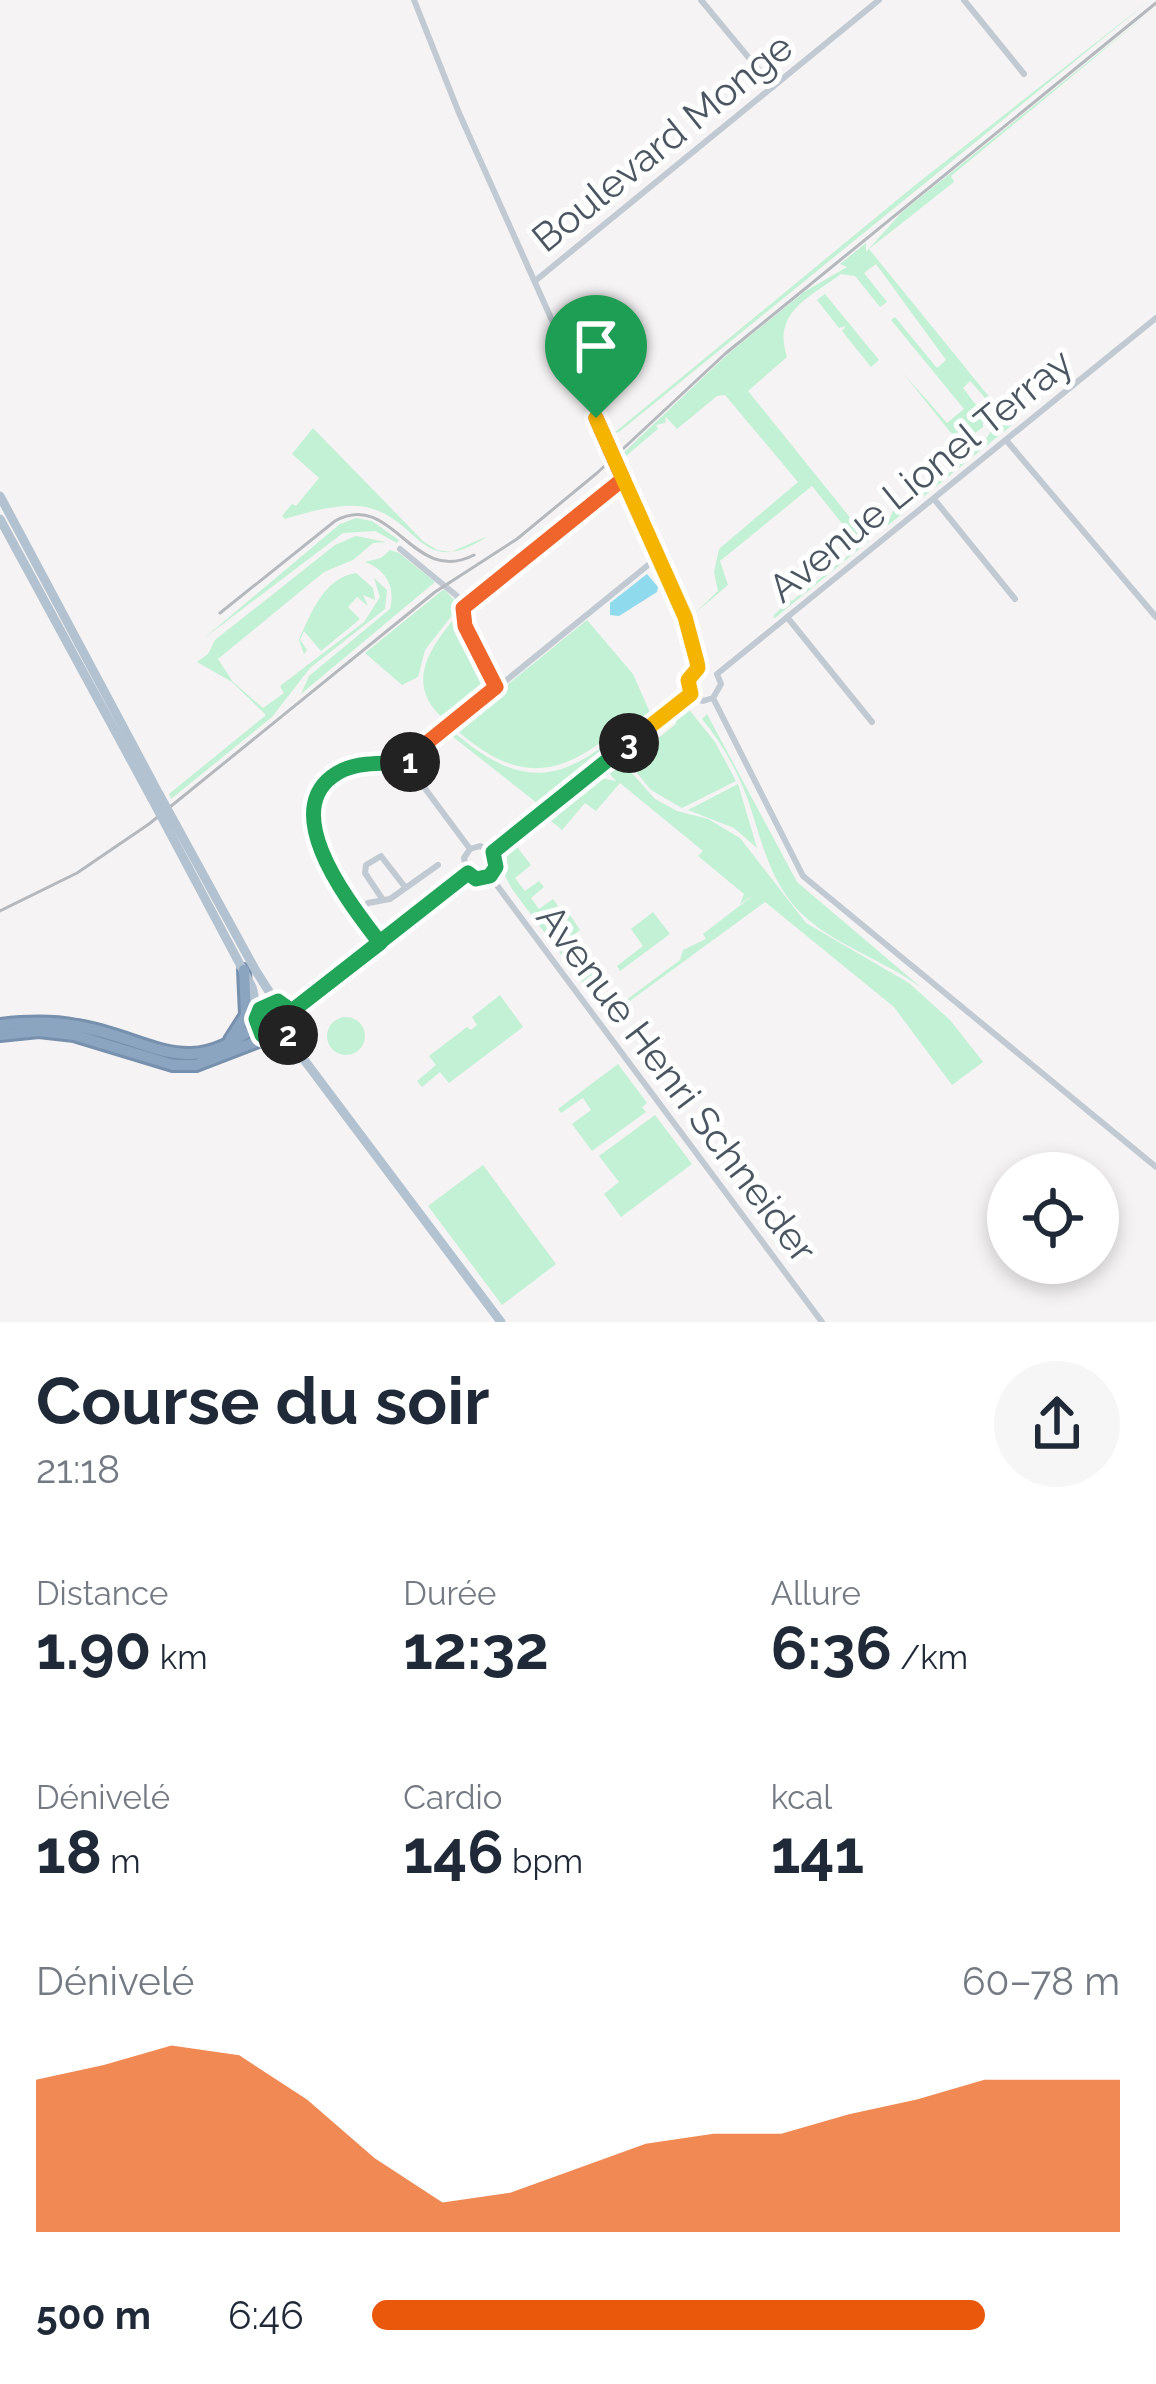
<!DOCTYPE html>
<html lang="fr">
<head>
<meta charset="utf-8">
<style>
	body { margin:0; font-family:Raleway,sans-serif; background:#f6f6f7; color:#1f2937; height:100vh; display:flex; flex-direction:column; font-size:45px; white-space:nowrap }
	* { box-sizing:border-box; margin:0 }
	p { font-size:39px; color:#747a83 }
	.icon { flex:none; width:66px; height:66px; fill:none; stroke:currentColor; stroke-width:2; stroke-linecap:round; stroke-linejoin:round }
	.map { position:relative; height:1322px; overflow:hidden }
	.drawer { display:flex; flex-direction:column; background:#fff; flex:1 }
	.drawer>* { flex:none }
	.buttons { position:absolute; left:987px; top:1152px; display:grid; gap:24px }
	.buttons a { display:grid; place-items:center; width:132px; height:132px; border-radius:50%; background:#fff; box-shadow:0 6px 18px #0003; font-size:60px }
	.pin { position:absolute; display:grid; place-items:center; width:102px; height:102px; color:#fff; margin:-123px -51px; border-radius:50% 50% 50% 0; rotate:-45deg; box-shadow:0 0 12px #0007 }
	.pin .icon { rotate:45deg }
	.km { position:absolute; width:60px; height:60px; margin:-30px; border-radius:50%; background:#222; color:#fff; font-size:33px; line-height:60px; text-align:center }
	.round { display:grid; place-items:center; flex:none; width:126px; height:126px; border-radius:63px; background:#f6f6f7 }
	.summary { display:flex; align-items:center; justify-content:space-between; height:204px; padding:0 36px }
	h1 { font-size:66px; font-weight:700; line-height:90px }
	.figures { display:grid; grid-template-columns:repeat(3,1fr); gap:18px; height:204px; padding:12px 36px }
	.figures div { display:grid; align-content:center }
	.figures b { font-size:60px; font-weight:700 }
	.figures small { font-size:33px; font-weight:400 }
	.figures p { font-size:33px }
	.chart { height:336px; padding:24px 36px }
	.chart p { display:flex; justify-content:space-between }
	.chart svg { width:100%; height:216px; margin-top:12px; fill:#ea580c; opacity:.7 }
	ul { padding:0 36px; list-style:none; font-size:39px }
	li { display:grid; grid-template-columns:192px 144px 1fr; align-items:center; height:90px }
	li i { height:30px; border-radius:15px; background:#ea580c }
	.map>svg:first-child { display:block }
	.green { fill:#c3f1d5 }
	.water { fill:#90daee }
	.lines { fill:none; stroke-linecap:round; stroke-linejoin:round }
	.highway-casing { stroke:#7690ad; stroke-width:16 }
	.minor { stroke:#c1cad2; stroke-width:6 }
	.major { stroke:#b3c2d1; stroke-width:9 }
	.highway { stroke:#8ba5c1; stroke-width:10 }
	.tram { stroke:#b5b8bd; stroke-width:3 }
	.major-bridge { stroke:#b3c2d1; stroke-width:9 }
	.split-1-casing { stroke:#fff; stroke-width:24 }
	.split-2-casing { stroke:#fff; stroke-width:24 }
	.split-3-casing { stroke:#fff; stroke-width:24 }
	.split-4-casing { stroke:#fff; stroke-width:24 }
	.split-1 { stroke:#f0652b; stroke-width:15 }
	.split-2 { stroke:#22a559; stroke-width:15 }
	.split-3 { stroke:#22a559; stroke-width:15 }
	.split-4 { stroke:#f5b400; stroke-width:15 }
	.labels { text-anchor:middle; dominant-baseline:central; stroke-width:10; stroke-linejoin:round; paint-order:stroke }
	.street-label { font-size:39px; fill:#4a5661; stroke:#fff }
</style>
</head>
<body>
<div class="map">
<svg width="1156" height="1322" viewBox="0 0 1156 1322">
	<rect width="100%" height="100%" fill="#f5f3f3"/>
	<!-- green -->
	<path class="green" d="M1150 0 619 432 614 433 914 186Z
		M1156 7 951 176 954 182 869 249 1012 425 887 526 895 505H907C928 488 994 445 994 421 994 405 980 392 970 381L963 388 979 409 983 406V427L970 437 951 433 903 373 947 423 964 409 891 320 895 317 937 368 946 360 876 264 864 273 887 302 880 307 855 276 841 274C809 298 772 312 787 357L748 391 869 541 775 618 773 616 789 600 792 601 860 546 812 486 720 561 728 585 694 614 718 591 714 572 719 549 798 482 725 395 717 396 677 429 666 417 665 423 656 425 658 429 626 456 641 496 649 507 644 506 621 455 729 353 804 292 847 267 840 264 866 243V252L901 213Z
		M825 294 879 360 871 367 842 331 846 326 839 328 817 300Z
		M313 428 423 541 437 550 451 552 488 536C422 580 421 522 370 508 347 501 307 512 285 519L282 516 292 504 296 506 319 478 292 454Z
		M356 518 372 521 399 540 397 543 375 531 343 533 203 639 340 524Z
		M356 536 386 542 373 543 353 560 324 572 218 659 233 682 263 708 284 693 280 686 364 622 380 597 374 578 387 590 385 609 310 668 272 717 171 799 169 794 266 715 232 682 197 662 208 654 215 640 335 545Z
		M390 550 399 553 435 582 301 694 309 676 390 609C396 586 385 569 365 562L381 558Z
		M356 573 373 588 375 600 363 595 368 606 357 597 348 607 360 619 321 651 304 631 300 640 307 650 304 654 299 640C310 614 325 577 356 573Z
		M444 589 457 603V609L425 650 418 677 402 685 365 653Z
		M458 614 460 629 487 682 443 718C403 683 432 645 458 614Z
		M587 620 633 674 651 715 613 744 607 738C548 783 509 776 454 728Z
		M687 707 715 742 736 781 682 808 651 790 621 754 637 755 676 724 677 713Z
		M707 714 797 882 923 989C884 959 831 945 797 909 768 877 761 838 748 800 737 770 722 743 702 719Z
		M451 730C507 777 546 791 607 743L609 746 537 803 448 733Z
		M622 762 655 799 677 811 708 819 740 838 806 923 909 983 950 1020 983 1062 952 1085 894 1007 765 902 608 1017 606 1015 680 960 683 950 706 939 703 934 755 894 740 904 744 894 698 856 703 851 620 783 596 811 585 803 562 830 551 821 601 778 616 781 609 773Z
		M738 784 757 848 734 828 688 810Z
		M517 847 531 865 515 878 525 891 539 881 544 887 531 898 539 909 553 899 558 906 545 917 553 928 570 915 580 930 565 942 597 980 593 984 587 981 583 984 512 889 504 874 507 856Z
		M653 912 670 934 620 971 617 966 643 946 631 929Z
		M500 995 523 1027 449 1083 440 1072 422 1087 417 1081 436 1065 429 1056 467 1027 471 1030 477 1025 472 1017Z
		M327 1036a19 19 0 1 1 38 0a19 19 0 1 1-38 0Z
		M618 1064 647 1103 642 1107 646 1112 592 1151 572 1124 591 1110 583 1098 561 1113 558 1109Z
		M655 1115 692 1164 621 1217 604 1194 619 1182 599 1156Z
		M483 1165 556 1264 502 1305 428 1206Z"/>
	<!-- water -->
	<path class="water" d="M647 574 658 587 657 592 619 616 610 615V603Z"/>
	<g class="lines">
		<!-- highway casing -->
		<g class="highway-casing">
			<path id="highway" d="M0 1025C25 1022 52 1021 77 1026 150 1038 187 1083 256 1025
				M0 1035 39 1031 74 1035 173 1065H196L266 1038
				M230 1040 246 1015 244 970"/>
		</g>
		<!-- minor -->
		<path class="minor" d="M414 0 459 113 685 617 698 669
			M701 0 773 87
			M964 0 1024 74
			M535 281 879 0
			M602 427 617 459
			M1006 440 1156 617
			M934 499 1015 599
			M400 549 457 596 465 626 496 687
			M463 608 623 479
			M787 617 872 722
			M717 674 1156 318
			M690 694 703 701 713 698 721 684 717 674
			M690 694 688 680 698 669
			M713 698 803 876 1156 1167
			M470 849 412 771V757L658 557
			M470 849 480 846 493 852
			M493 852 690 694
			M467 873 464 858 470 849
			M468 873 481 879 490 876
			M490 876 822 1322
			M490 876 497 862 493 852
			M383 900 365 873 366 865 381 856 405 887
			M356 912 368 903 390 899 438 865
			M380 943C351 906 270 806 344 770 363 761 389 764 410 762
			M292 1011 468 873"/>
		<!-- major -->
		<path class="major" d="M0 496 159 794
			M0 519 152 799
			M169 831 252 987C258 1006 253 1016 258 1030L272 1040 285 1037 293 1026 292 1011 270 993 256 971 176 825
			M291 1031 302 1057 501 1322"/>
		<!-- highway -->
		<use href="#highway" class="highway"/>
		<!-- tram -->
		<path class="tram" d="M220 613 335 521C393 489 412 587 474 555
			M0 911 77 873 149 824 435 592 517 539 597 473 726 353 1156 3"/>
		<!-- major-bridge -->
		<path class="major-bridge" d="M159 794 176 825
			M152 799 169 831"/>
	</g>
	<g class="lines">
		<!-- split-1 casing -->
		<g class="split-1-casing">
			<path id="split-1" d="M410 762 418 750 496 687 465 626 463 608 623 479 596 418"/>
		</g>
		<!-- split-2 casing -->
		<g class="split-2-casing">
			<path id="split-2" d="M288 1035 272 1040 262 1035 256 1019 260 1009 278 1001 292 1011 380 943C352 906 270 805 343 770 363 761 389 764 410 762"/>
		</g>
		<!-- split-3 casing -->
		<g class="split-3-casing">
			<path id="split-3" d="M288 1035 294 1021 292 1011 468 873 476 879 490 876 496 867 493 852 629 743"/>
		</g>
		<!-- split-4 casing -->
		<g class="split-4-casing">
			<path id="split-4" d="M596 418 685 617 697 662 698 668 688 680 691 694 629 743"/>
		</g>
		<!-- split-1 -->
		<use href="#split-1" class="split-1"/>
		<!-- split-2 -->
		<use href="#split-2" class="split-2"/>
		<!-- split-3 -->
		<use href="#split-3" class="split-3"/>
		<!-- split-4 -->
		<use href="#split-4" class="split-4"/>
	</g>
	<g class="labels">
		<!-- street labels -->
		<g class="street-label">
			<text transform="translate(662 142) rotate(-39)">Boulevard Monge</text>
			<text transform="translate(920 475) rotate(-39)">Avenue Lionel Terray</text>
			<text transform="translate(677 1083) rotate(53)">Avenue Henri Schneider</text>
		</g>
	</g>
</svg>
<div class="buttons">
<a><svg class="icon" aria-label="locate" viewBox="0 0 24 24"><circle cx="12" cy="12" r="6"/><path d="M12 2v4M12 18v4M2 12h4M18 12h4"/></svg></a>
</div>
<div class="pin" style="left:596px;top:418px;background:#1e9e55"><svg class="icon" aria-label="arrive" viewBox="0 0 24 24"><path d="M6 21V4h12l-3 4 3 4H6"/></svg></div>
<b class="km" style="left:410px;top:762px">1</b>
<b class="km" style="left:288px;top:1035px">2</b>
<b class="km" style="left:629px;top:743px">3</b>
</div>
<section class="drawer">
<div class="summary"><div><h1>Course du soir</h1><p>21:18</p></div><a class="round"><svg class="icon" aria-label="share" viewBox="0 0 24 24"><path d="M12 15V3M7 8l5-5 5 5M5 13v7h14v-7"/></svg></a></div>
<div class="figures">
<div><p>Distance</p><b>1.90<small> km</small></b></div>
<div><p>Durée</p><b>12:32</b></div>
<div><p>Allure</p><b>6:36<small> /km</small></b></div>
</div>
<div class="figures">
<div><p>Dénivelé</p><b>18<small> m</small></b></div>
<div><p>Cardio</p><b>146<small> bpm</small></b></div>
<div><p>kcal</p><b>141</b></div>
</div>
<div class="chart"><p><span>Dénivelé</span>60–78 m</p>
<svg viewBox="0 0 160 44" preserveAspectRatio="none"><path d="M0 44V13L10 10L20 6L30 8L40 17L50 29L60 38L70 36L80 31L90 26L100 24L110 24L120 20L130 17L140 13L150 13L160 13V44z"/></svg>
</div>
<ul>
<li><b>500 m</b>6:46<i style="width:82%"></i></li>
</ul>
</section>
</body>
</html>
